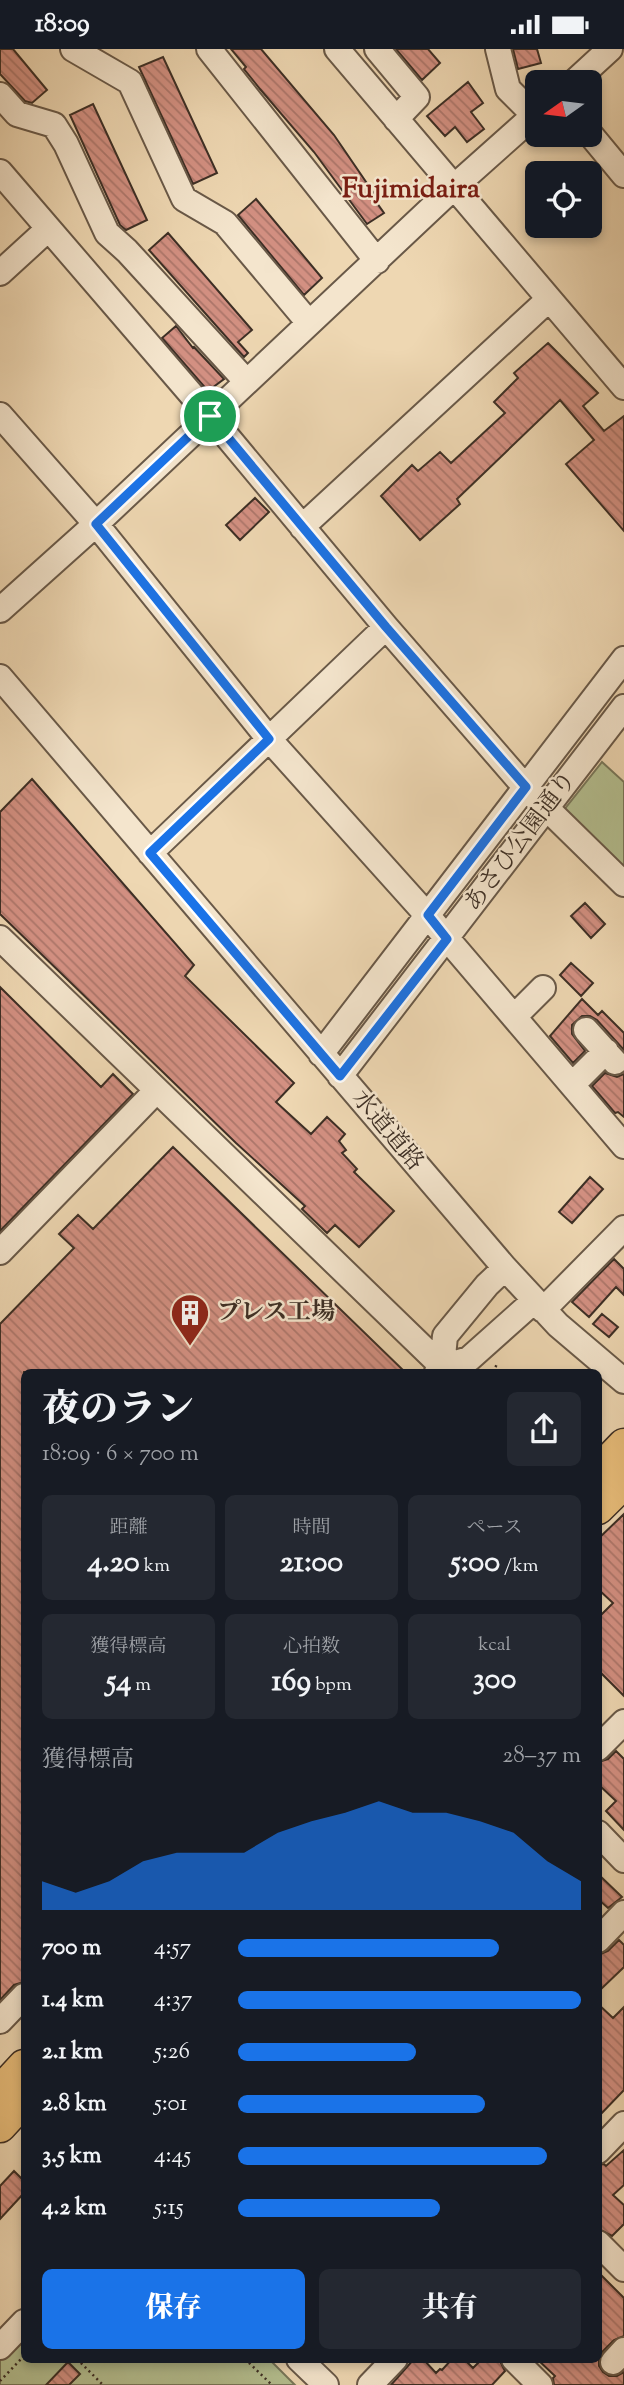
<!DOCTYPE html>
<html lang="ja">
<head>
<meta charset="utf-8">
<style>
	body { margin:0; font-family:"Sorts Mill Goudy","Noto Serif JP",serif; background:#242831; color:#f1f3f6; height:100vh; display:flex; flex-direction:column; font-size:26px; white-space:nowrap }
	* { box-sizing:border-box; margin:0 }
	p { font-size:23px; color:#9ea1a6 }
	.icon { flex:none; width:38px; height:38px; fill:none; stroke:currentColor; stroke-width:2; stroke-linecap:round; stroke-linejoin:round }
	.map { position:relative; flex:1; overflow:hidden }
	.side { position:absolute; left:21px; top:1320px; width:581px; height:994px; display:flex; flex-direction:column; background:#171b24; border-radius:10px; box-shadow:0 4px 10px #0003 }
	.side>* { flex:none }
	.needle { width:46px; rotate:256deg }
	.controls { position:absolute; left:525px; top:21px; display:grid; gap:14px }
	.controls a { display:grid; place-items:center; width:77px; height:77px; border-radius:10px; background:#171b24; box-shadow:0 4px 10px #0003; font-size:35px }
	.pin { position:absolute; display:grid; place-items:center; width:60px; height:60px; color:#fff; margin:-30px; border:4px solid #fff; border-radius:50%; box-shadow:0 2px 7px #0007 }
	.round { display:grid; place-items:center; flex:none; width:74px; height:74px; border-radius:10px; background:#242831 }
	.overview { display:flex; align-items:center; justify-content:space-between; height:119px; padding:0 21px }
	h1 { font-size:38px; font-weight:800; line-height:52px }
	.figures { display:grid; grid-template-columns:repeat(3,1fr); gap:10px; height:119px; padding:7px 21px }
	.figures div { display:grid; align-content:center; border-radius:10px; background:#242831; text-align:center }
	.figures b { font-size:30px; font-weight:800 }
	.figures small { font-size:19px; font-weight:400 }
	.figures p { font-size:19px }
	.chart { height:196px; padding:14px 21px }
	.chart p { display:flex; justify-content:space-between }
	.chart svg { width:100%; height:126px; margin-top:7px; fill:#1a73e8; opacity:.7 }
	.action { display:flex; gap:14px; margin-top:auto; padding:14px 21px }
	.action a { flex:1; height:80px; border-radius:10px; background:#1a73e8; color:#fff; font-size:28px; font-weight:800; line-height:80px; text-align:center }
	.action a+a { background:#242831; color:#f1f3f6 }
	ul { padding:0 21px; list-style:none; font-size:23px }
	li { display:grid; grid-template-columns:112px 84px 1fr; align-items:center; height:52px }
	li i { height:18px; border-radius:9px; background:#1a73e8 }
	.status { display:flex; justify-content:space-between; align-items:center; height:49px; padding:0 35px; background:#171b24; direction:ltr }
	.status svg { height:19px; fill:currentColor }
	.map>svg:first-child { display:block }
	.green { fill:#b4bf90; stroke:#78775a; stroke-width:2 }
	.building { fill:url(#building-back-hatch); stroke:#3d2f25; stroke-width:2 }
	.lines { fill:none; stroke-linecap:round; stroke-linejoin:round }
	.minor-casing { stroke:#695948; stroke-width:28 }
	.major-casing { stroke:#3d2f25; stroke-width:35 }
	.path { stroke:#3d2f25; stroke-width:2.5; stroke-dasharray:2 3.5; stroke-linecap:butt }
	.minor { stroke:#f4e5cd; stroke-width:24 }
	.major { stroke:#e7bc79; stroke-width:32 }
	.route-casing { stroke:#fff; stroke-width:14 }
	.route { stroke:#1a73e8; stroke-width:9 }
	.labels { text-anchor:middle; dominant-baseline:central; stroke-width:5; stroke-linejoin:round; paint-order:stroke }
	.street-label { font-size:24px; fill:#3d2f25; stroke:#f4e5cd }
	.poi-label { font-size:24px; font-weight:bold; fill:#3d2f25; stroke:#f4e5cd; text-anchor:start }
	.quarter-label { font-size:28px; font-weight:bold; fill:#7a1f14; stroke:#f4e5cd }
</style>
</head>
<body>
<div class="status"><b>18:09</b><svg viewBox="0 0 49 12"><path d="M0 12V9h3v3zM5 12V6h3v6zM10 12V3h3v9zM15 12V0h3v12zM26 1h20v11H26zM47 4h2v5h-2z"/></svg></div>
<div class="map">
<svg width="624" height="2336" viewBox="0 0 624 2336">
	<defs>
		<pattern id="building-back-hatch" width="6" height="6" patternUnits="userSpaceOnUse" patternTransform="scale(1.75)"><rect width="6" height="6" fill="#d39082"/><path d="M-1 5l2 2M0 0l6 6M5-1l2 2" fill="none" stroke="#ac766a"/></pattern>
	</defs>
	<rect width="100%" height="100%" fill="#eed7b2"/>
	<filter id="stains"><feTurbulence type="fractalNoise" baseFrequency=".00286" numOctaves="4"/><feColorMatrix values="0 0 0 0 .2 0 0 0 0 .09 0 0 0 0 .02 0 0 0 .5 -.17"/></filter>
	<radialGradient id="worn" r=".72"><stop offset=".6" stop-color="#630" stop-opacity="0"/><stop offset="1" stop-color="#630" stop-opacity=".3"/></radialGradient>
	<!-- green -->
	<path class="green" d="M602 713 624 733V828L560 766Z
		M24 2282V2310H269L295 2336H0V2308Z"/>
	<!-- building -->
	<path class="building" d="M0 0H13L47 41 32 54 25 52 0 25Z
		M231 0H261L334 86 379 152 377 154 384 164 367 175 314 103 260 40 244 20 246 18Z
		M396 0H428L440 14 422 31Z
		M513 0H537L541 14 518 20Z
		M163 8 217 124 193 135 139 18Z
		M468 33 483 54 471 63 484 80 467 93 455 78 445 87 427 67Z
		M93 55 147 171 126 181 120 176 70 66Z
		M256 150 322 229 304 246 238 166Z
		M168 184 252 281 238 293 248 304 244 308 149 201Z
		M176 277 193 299 194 298 224 330 208 342 162 289Z
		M548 294 598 344 583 357 604 382 624 367V482L566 415 594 391 560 351 457 450 460 455 420 491 381 447 412 416 418 422 440 403 451 414 505 364 494 353 518 329 514 324Z
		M255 449 269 463 240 491 226 476Z
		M32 730 194 916 185 927 294 1034 276 1053 311 1085 327 1068 345 1085 339 1092 346 1101 342 1104 357 1120 354 1123 394 1162 359 1198 335 1176 327 1184 302 1160 305 1157 236 1094 0 865V763Z
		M585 854 605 875 591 889 571 867Z
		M571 914 593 934 581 947 560 926Z
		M0 938 101 1038 113 1025 133 1045 0 1182Z
		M582 950 598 966 602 962 624 984V1001L597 971 590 967H582L572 976V985L585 1002 573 1014 550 987Z
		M605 1024 617 1028 624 1025V1068L618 1063 615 1064 592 1037Z
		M173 1098 405 1323H24V1933L14 1936 0 1951V1275L74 1199 59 1185 78 1166 93 1180Z
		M590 1128 603 1140 572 1174 559 1163Z
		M614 1210 624 1220V1246L616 1238 589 1268 572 1253Z
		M602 1265 618 1278 609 1288 593 1275Z
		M624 1465V1647L598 1621V1569L613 1554 598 1540V1490Z
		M616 1702 624 1710V1781L606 1762 616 1752 598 1735V1713L608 1710Z
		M598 1825 622 1848 608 1859 598 1850Z
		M619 1891 624 1896V1918L598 1943V1906L608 1902Z
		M598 1955 613 1969 624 1958V2041L598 2068Z
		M624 2101V2136L613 2146 624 2156V2175L612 2187 598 2180V2116L604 2115 606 2117Z
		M14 2122 24 2132V2144L0 2170V2137Z
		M598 2223 624 2249V2287L614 2291 602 2303 599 2309V2317L603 2323 609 2327H617L624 2323V2336H554L553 2329 555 2327 537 2310H598Z
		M414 2310H423L436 2324 440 2320 442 2321 452 2310H464L473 2319 482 2310H499L505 2322 492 2336H391Z
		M68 2313 80 2325 69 2336H46Z"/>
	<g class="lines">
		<!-- minor casing -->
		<g class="minor-casing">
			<path id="minor" d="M73 0 130 33 184 150 225 174 309 274
				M209 0 377 212
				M337 0 624 338
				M377 0 417 48 396 70
				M498 0 508 40 534 66
				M574 33 610 0
				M0 46 17 65 54 76 66 95 107 184 127 202 246 332
				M590 85 624 126
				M0 123 210 367 386 578 526 739 624 835
				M0 224 48 180
				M0 366 96 475 269 690 427 866 624 1097
				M302 478 549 250
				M0 561 96 475 454 138 537 64
				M0 628 505 1219 558 1276 624 1332
				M150 804 386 578
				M0 889 448 1323
				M514 968 543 939
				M586 981 615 1013
				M321 1005 624 610
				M340 1027 624 658
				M572 1036 606 1002
				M0 1203 156 1042
				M543 1261 624 1179
				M442 1318 445 1287 487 1236 505 1219
				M437 1323 442 1318 469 1310 534 1252
				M598 1699 624 1673
				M598 1784 624 1811
				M598 1891 624 1864
				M0 1972 24 1947
				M598 2102 624 2075
				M598 2194 624 2220
				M0 2298 24 2273
				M299 2310 326 2336
				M514 2310 540 2336
				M613 2313 624 2301
				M370 2336 395 2310"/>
		</g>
		<!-- major casing -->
		<g class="major-casing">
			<path id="major" d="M598 1423 624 1396
				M598 1459 624 1433
				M0 2043 24 2017
				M0 2077 24 2051"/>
		</g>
		<!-- path -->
		<path class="path" d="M493 1323 497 1315
			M77 2310 103 2336
			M245 2310 272 2336
			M0 2332 24 2307"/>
		<!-- minor -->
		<use href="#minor" class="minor"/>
		<!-- major -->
		<use href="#major" class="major"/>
	</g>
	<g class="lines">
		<!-- route casing -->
		<g class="route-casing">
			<path id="route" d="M210 367 386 578 526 738 428 866 447 890 340 1027 150 804 269 690 96 475Z"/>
		</g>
		<!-- route -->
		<use href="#route" class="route"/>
	</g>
	<!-- icons -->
	<defs>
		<g id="building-pin" transform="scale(2.0125)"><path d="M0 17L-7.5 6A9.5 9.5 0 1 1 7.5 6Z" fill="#8f2418" stroke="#f4e5cd"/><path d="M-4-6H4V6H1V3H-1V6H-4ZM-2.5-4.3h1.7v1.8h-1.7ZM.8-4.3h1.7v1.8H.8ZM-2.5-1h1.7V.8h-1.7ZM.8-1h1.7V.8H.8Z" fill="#fff"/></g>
	</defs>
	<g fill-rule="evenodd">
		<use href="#building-pin" x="190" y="1264"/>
	</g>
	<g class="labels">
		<!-- street labels -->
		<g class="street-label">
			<text transform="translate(521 793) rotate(-53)">あさひ公園通り</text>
			<text transform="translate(387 1082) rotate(50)">水道道路</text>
		</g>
		<!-- poi labels -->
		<g class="poi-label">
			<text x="217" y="1264">プレス工場</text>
		</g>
		<!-- quarter labels -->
		<g class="quarter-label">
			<text x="411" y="141">Fujimidaira</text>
		</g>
	</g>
	<rect width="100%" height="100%" filter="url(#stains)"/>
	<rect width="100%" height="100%" fill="url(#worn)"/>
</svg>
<div class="controls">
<a><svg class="needle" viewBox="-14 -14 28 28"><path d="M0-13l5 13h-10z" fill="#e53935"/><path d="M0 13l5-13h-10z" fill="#9ea1a6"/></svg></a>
<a><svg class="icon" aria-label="locate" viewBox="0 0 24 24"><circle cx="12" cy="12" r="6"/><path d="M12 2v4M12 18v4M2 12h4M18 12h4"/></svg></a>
</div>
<div class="pin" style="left:210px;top:367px;background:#1e9e55"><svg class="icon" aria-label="arrive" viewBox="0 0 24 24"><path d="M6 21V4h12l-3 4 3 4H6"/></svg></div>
<section class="side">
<div class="overview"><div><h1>夜のラン</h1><p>18:09 · 6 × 700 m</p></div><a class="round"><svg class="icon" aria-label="share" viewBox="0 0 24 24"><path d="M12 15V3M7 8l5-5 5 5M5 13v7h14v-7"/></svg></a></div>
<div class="figures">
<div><p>距離</p><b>4.20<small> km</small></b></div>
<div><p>時間</p><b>21:00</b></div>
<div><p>ペース</p><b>5:00<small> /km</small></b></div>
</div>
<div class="figures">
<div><p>獲得標高</p><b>54<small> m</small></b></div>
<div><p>心拍数</p><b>169<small> bpm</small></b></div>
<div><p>kcal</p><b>300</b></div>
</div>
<div class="chart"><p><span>獲得標高</span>28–37 m</p>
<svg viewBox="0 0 160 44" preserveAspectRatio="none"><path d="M0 44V34L10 38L20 34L30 27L40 24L50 24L60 24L70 17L80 13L90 10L100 6L110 10L120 10L130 13L140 17L150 27L160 34V44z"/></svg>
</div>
<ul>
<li><b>700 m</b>4:57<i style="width:76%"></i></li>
<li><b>1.4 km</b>4:37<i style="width:100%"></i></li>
<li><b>2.1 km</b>5:26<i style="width:52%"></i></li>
<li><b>2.8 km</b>5:01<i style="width:72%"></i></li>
<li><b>3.5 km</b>4:45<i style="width:90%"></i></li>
<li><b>4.2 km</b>5:15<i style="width:59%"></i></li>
</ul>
<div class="action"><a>保存</a><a>共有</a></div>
</section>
</div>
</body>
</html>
